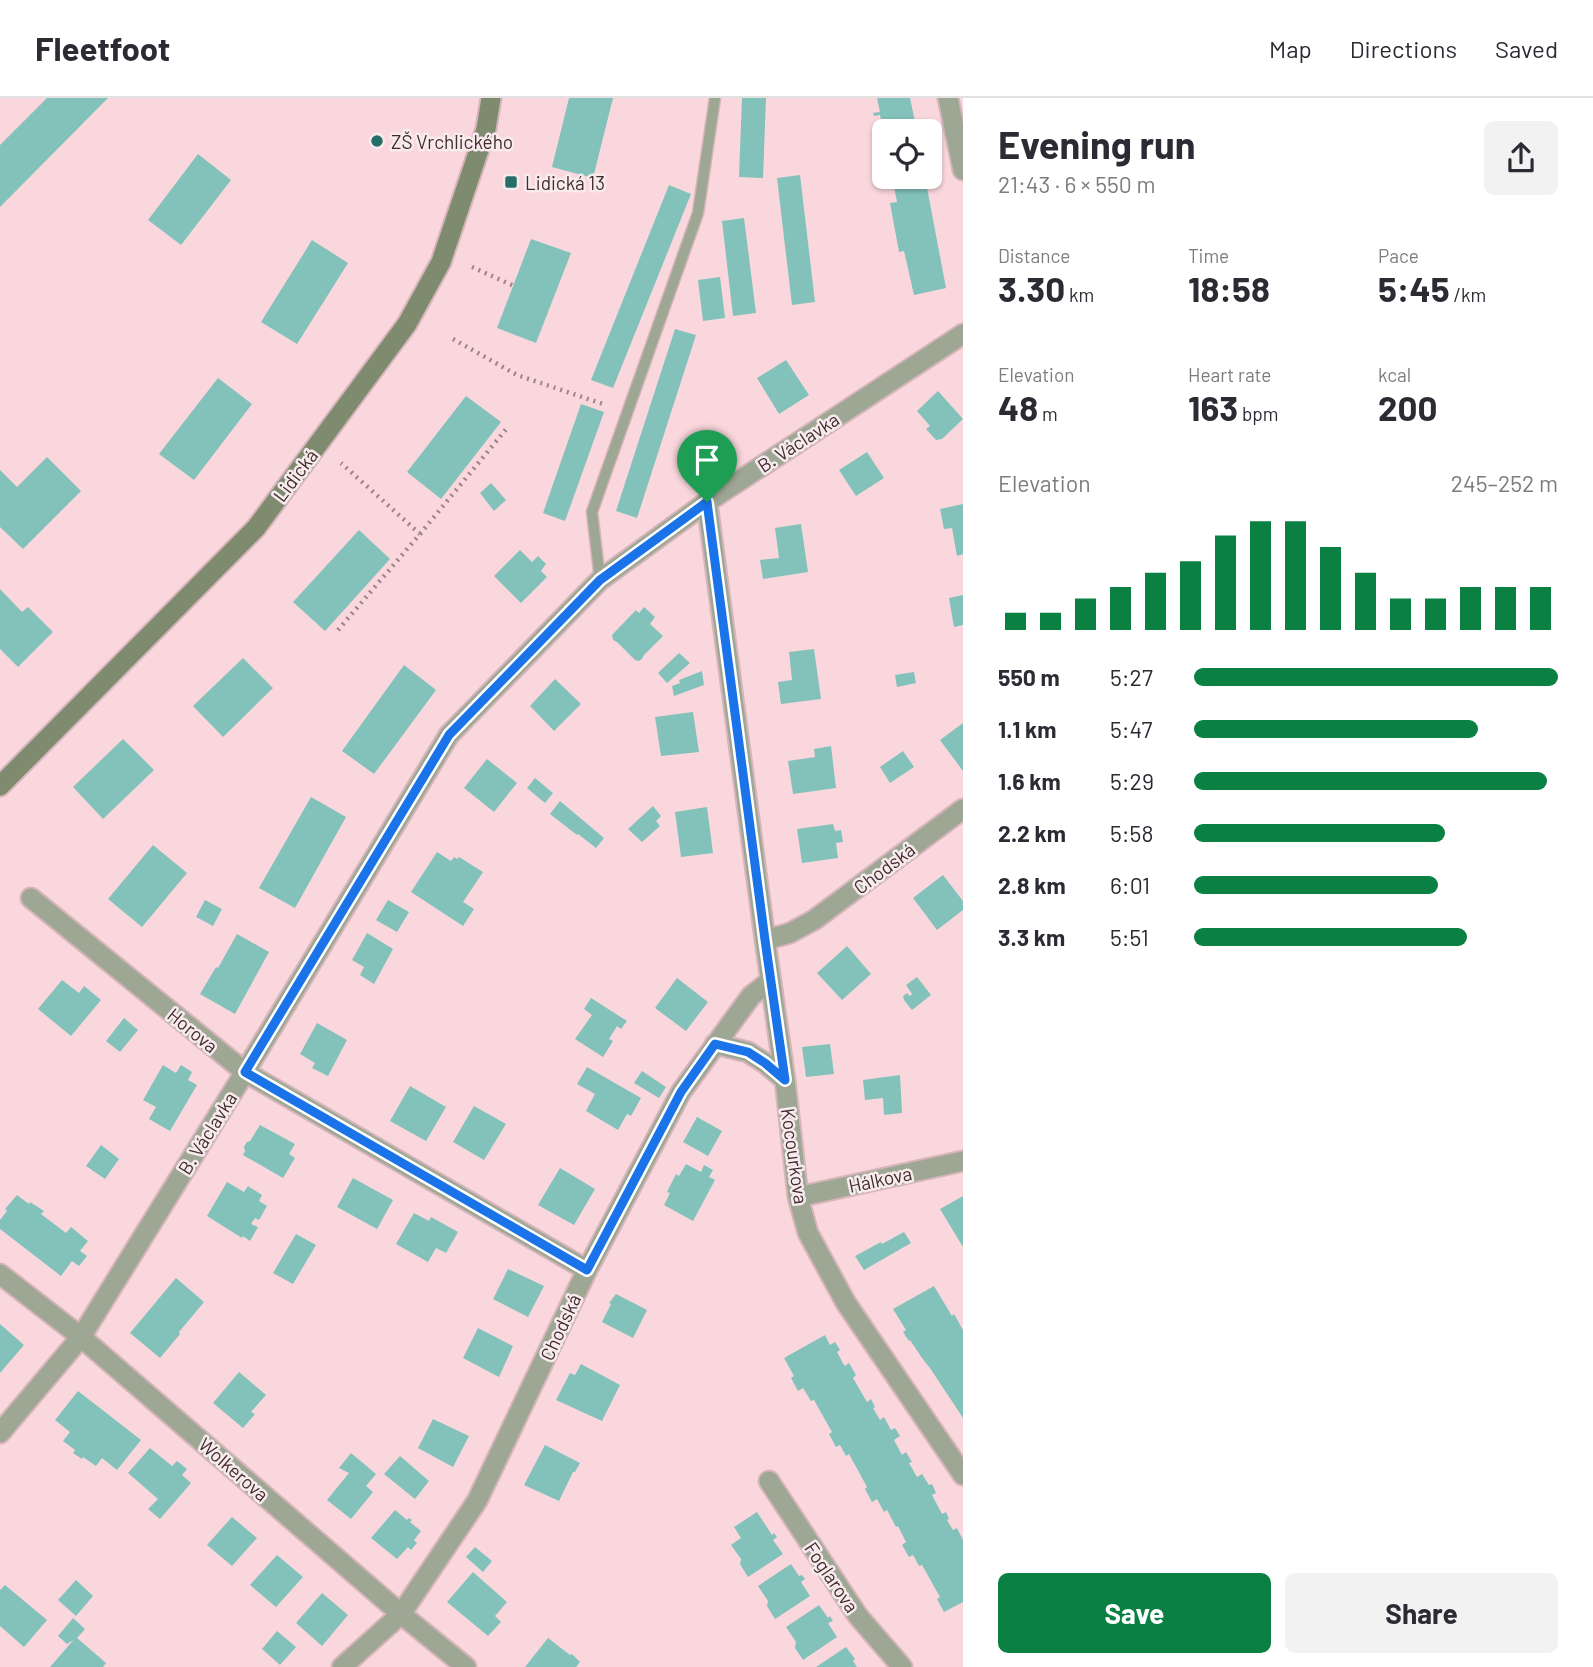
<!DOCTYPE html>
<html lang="en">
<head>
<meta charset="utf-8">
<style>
	body { margin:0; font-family:Barlow,sans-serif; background:#f2f2f3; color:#2b2b33; height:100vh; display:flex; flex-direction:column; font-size:26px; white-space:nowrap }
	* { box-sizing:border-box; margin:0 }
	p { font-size:23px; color:#7c7c81 }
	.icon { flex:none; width:38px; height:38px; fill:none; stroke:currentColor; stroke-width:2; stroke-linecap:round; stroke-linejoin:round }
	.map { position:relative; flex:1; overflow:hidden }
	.side { display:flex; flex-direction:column; background:#fff; width:630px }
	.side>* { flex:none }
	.tools { position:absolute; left:872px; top:21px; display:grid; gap:14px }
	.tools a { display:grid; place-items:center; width:70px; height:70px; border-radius:10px; background:#fff; box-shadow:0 2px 5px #0004; font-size:35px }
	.pin { position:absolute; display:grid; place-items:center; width:60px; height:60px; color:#fff; margin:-72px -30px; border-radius:50% 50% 50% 0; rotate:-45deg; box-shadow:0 0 7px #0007 }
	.pin .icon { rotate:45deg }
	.round { display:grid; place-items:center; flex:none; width:74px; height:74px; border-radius:10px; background:#f2f2f3 }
	.head { display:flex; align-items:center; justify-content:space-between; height:119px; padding:0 35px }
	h1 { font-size:38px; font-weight:700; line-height:52px }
	.figures { display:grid; grid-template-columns:repeat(3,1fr); gap:10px; height:119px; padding:7px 35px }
	.figures div { display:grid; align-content:center }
	.figures b { font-size:35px; font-weight:700 }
	.figures small { font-size:19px; font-weight:400 }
	.figures p { font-size:19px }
	.chart { height:196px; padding:14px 35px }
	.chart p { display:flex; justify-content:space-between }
	.chart svg { width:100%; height:126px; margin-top:7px; stroke:#0b8043; stroke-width:6 }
	.button { display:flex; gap:14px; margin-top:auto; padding:14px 35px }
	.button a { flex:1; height:80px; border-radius:10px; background:#0b8043; color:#fff; font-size:28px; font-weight:700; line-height:80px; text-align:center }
	.button a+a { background:#f2f2f3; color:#2b2b33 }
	ul { padding:0 35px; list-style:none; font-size:23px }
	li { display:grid; grid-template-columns:112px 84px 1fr; align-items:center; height:52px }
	li i { height:18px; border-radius:9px; background:#0b8043 }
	header { display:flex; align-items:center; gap:42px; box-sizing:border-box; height:98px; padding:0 35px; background:#fff; border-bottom:2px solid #e1e1e2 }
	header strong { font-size:33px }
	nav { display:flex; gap:38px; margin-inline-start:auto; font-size:24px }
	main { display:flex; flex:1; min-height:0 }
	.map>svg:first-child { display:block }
	.building { fill:#82c2bb }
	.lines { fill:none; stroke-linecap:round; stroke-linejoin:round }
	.service-casing { stroke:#d5b5ba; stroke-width:13 }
	.minor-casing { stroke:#d5b5ba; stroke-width:23 }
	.secondary-casing { stroke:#d5b5ba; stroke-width:23 }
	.path { stroke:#9f8388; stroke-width:4.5; stroke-dasharray:2 5; stroke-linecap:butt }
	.service { stroke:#9ea794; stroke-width:10 }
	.minor { stroke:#9ea794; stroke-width:19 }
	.secondary { stroke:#7e8b6e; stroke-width:19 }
	.route-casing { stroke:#fff; stroke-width:14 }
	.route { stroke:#1a73e8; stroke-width:9 }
	.poi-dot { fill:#266f69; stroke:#f7ebed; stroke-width:2.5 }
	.labels { text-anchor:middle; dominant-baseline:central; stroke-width:5; stroke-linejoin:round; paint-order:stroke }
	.poi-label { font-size:19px; fill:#422c30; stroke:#f7ebed; text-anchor:start }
	.street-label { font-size:19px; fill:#422c30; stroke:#f7ebed }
</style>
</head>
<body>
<header>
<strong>Fleetfoot</strong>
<nav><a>Map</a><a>Directions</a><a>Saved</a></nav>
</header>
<main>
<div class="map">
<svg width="963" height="1569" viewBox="0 0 963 1569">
	<rect width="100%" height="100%" fill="#fad7dd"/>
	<!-- building -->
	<path class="building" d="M47 0H108L0 109V47Z
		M569 0H613L593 80 552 69Z
		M742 0H766L763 80 739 79Z
		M877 0H910L917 33H883L880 17 874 18 873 15 880 14Z
		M198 56 231 82 181 147 148 122Z
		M800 77 815 204 792 207 777 80Z
		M892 79H925L946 190 914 197 904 153 899 154 890 105 897 104Z
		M669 87 691 96 613 290 591 282Z
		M744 120 756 215 733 218 722 123Z
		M531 141 571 155 536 245 497 230Z
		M312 142 348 165 297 246 261 224Z
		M720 179 725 220 703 223 698 182Z
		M675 231 696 237 637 420 616 413Z
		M786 262 809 297 779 316 757 280Z
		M218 280 252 306 194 382 159 356Z
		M938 293 963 321 942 341 936 342 926 331 930 328 917 313Z
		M466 298 501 324 441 401 407 374Z
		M581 306 604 314 565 423 543 415Z
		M867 354 884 380 856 398 839 372Z
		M47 359 81 393 23 451 0 429V372L17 389Z
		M491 385 506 402 494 413 480 395Z
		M963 406V456L957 458 952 430 944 431 940 411Z
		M801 426 808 474 763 481 760 462 779 460 775 430Z
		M359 432 390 461 325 533 293 504Z
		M520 452 532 464 538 458 546 466 541 473 547 479 521 505 494 478Z
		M0 491 22 514 28 509 53 534 18 569 0 551Z
		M963 497V527L954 529 949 500Z
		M644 509 655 519 650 526 663 538 644 557 642 561 639 563 635 562 617 544 613 542 612 537 636 512 639 515Z
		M814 551 821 601 781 606 778 584 792 582 789 554Z
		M679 555 690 565 667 585 658 575Z
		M243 560 273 590 223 639 193 608Z
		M404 567 436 592 374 676 342 653Z
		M702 573 704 587 674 598 672 588 680 585 679 582Z
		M914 574 916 585 897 589 895 577Z
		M555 581 581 606 554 633 530 608Z
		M693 614 699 654 661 658 655 619Z
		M963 625V673L940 642Z
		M123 641 154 672 103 721 73 689Z
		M831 648 836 690 793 696 788 663 815 659 814 651Z
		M903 653 914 669 890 685 880 669Z
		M487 661 517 685 494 714 464 690Z
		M535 680 553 695 545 705 527 690Z
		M311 699 346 719 295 810 259 790Z
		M560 703 604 740 596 750 578 736 577 737 550 716Z
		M653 708 661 718 656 723 660 728 642 744 628 731Z
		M707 709 713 755 681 759 675 714Z
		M833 726 835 733 841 732 843 744 836 745 838 760 802 765 797 731Z
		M153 747 187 775 142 829 108 801Z
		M437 754 451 763 454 759 457 761 459 759 483 774 463 804 474 811 463 828 411 794Z
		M943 777 963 803V812L937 832 913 800Z
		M205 802 222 811 213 828 196 819Z
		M388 802 409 814 397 834 376 822Z
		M367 835 393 851 374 886 360 877 364 869 352 862Z
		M237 836 269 854 235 916 200 896 216 869 218 870Z
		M847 848 871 876 842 902 817 875Z
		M917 879 931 897 912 912 904 902 903 898 907 895 910 898 912 896 906 887Z
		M677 880 708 904 686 933 655 910Z
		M62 882 79 895 84 888 101 902 71 938 38 911Z
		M591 900 627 923 621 931 617 928 609 941 613 943 603 959 575 941 592 917 584 911Z
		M124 920 138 932 120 954 106 943Z
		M317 925 347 942 328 978 312 970 315 965 300 956Z
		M830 946 834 976 806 979 802 949Z
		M163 967 176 975 181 967 192 974 188 982 197 987 170 1033 149 1021 156 1009 143 1002Z
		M587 969 641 1000 631 1018 627 1016 618 1032 586 1013 595 996 577 986Z
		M642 973 666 989 659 1000 634 985Z
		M900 977 902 1015 884 1017 883 1000 865 1002 863 982Z
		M410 988 446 1009 426 1043 390 1023Z
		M474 1008 506 1026 484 1062 453 1044Z
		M697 1019 722 1033 708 1058 683 1044Z
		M260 1027 295 1046 289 1056 295 1060 283 1080 243 1057 245 1053 244 1049 247 1044 250 1043Z
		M101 1047 119 1061 105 1081 86 1068Z
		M686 1066 701 1074 704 1067 713 1072 709 1079 715 1082 693 1123 664 1107 670 1095 667 1094 676 1076 679 1078Z
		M560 1070 595 1091 574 1127 538 1107Z
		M353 1080 393 1102 377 1131 337 1109Z
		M227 1084 244 1094 248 1088 262 1097 259 1103 267 1108 259 1122 255 1120 251 1126 258 1129 250 1143 243 1138 242 1140 207 1118Z
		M17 1097 29 1106 30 1104 44 1113 41 1116 66 1135 71 1129 88 1143 80 1153 87 1158 79 1168 72 1163 61 1178 0 1131V1122L7 1113 5 1111Z
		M963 1098V1149L940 1111Z
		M414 1115 429 1123 431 1119 458 1134 446 1155 436 1150 428 1164 396 1146Z
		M904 1134 911 1145 864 1172 855 1158 881 1144 882 1146Z
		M296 1136 316 1147 293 1186 273 1175Z
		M508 1171 544 1188 528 1219 493 1201Z
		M176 1180 204 1204 179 1234 180 1236 160 1260 130 1235Z
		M934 1188 952 1218 954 1216 963 1232V1320L930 1270 922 1260 910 1242 909 1243 903 1234 906 1232 893 1211Z
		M616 1196 647 1212 633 1240 602 1224 611 1206 609 1205Z
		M0 1226 24 1247 0 1275Z
		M478 1230 513 1248 499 1279 463 1260Z
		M825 1237 830 1247 835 1244 840 1252 837 1254 844 1267 845 1268 849 1265 856 1277 853 1280 867 1304 871 1301 875 1309 873 1310 880 1322 884 1319 891 1332 895 1330 900 1338 894 1342 902 1357 906 1354 912 1364 909 1365 917 1379 922 1376 929 1387 932 1386 936 1395 932 1397 942 1416 946 1414 949 1421 947 1422 953 1432 957 1430 963 1442V1504L944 1514 937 1501 940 1499 922 1467 919 1468 913 1457 909 1459 902 1447 906 1444 898 1428 896 1429 887 1412 884 1414 877 1401 872 1404 865 1391 867 1389 849 1356 846 1358 840 1347 836 1349 829 1336 832 1334 814 1302 811 1303 803 1290 798 1293 791 1280 794 1278 784 1260Z
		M581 1266 620 1287 602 1323 556 1302 570 1275 575 1277Z
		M239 1274 266 1297 251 1314 255 1316 243 1330 213 1305Z
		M78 1293 141 1342 117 1372 102 1360 96 1368 83 1359 82 1361 73 1355 75 1352 63 1343 70 1334 55 1322Z
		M433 1321 469 1338 453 1369 418 1350Z
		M545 1347 580 1365 575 1374H573L559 1403 524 1387Z
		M150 1350 172 1368 177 1363 187 1371 182 1377 191 1385 160 1421 148 1411 158 1401 128 1375Z
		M351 1355 376 1376 366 1388 373 1394 351 1421 327 1402 349 1375 339 1370Z
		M400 1358 429 1383 415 1401 384 1376Z
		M395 1412 407 1422 409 1420 412 1422 410 1424 421 1433 414 1442 417 1445 411 1452 408 1449 397 1461 371 1440Z
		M757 1414 772 1437 774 1435 777 1439 773 1442 783 1456 748 1479 740 1466 741 1461 731 1447 741 1440 734 1429Z
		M232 1419 257 1440 232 1468 207 1447Z
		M475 1449 492 1463 483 1474 466 1459Z
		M277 1457 303 1479 276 1509 250 1487Z
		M791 1466 799 1478 802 1477 805 1481 801 1484 810 1498 775 1521 767 1508 768 1503 758 1488Z
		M473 1474 507 1504 495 1518 501 1524 488 1538 447 1504Z
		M76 1482 93 1498 76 1518 58 1502Z
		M5 1487 47 1522 24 1549 0 1528V1492Z
		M322 1495 348 1517 322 1548 296 1525Z
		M819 1507 828 1520 830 1518 833 1523 828 1525 837 1539 803 1562 795 1550 796 1544 786 1529Z
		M73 1520 85 1531 78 1539 67 1546 58 1538Z
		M277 1533 296 1549 280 1567 262 1551Z
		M76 1539 106 1565 103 1569H50Z
		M548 1540 570 1557 572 1556 580 1564 576 1569H525Z
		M846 1549 855 1561 853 1563 857 1569H816Z"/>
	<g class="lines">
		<!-- service casing -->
		<g class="service-casing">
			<path id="service" d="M600 482 592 414 698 115 715 0"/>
		</g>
		<!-- minor casing -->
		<g class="minor-casing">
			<path id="minor" d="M948 0 963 72
				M707 404 765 842 785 982 798 1099 808 1135 846 1205 963 1377
				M31 800 245 974 587 1172
				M765 842 790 835 814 822 963 711
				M715 946 748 954 765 965 785 982
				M798 1099 963 1063
				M0 1176 81 1239 401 1516 466 1569
				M0 1335 81 1239 245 974 449 637 600 482 707 404 963 236
				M769 1383 858 1518 902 1569
				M342 1569 401 1516 477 1403 587 1172 681 994 751 898 770 883"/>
		</g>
		<!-- secondary casing -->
		<g class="secondary-casing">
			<path id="secondary" d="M0 688 256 430 407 226 441 164 486 31 491 0"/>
		</g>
		<!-- path -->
		<path class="path" d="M472 169 514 188
			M453 241 517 277 603 306
			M420 436 508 329
			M338 532 420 436 341 365"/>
		<!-- service -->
		<use href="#service" class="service"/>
		<!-- minor -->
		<use href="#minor" class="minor"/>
		<!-- secondary -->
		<use href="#secondary" class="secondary"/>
	</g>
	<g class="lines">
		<!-- route casing -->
		<g class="route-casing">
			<path id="route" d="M707 404 765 842 785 982 765 965 748 954 715 946 681 994 587 1172 245 974 449 637 600 482Z"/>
		</g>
		<!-- route -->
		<use href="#route" class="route"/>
	</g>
	<!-- markers -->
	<g class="poi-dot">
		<circle cx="377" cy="43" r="7"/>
		<rect x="504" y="77" width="14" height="14" rx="3.5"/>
	</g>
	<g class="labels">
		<!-- poi labels -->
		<g class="poi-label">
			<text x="391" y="43">ZŠ Vrchlického</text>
			<text x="525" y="84">Lidická 13</text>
		</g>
		<!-- street labels -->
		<g class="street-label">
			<text transform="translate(798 344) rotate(-33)">B. Václavka</text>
			<text transform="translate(295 377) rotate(-53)">Lidická</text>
			<text transform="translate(884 770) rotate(-37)">Chodská</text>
			<text transform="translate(193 932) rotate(39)">Horova</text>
			<text transform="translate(207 1035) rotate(-58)">B. Václavka</text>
			<text transform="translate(795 1058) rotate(82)">Kocourkova</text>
			<text transform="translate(880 1081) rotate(-12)">Hálkova</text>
			<text transform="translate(560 1229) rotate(-65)">Chodská</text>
			<text transform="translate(234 1371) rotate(41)">Wolkerova</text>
			<text transform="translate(832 1479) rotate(56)">Foglarova</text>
		</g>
	</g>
</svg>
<div class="tools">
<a><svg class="icon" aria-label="locate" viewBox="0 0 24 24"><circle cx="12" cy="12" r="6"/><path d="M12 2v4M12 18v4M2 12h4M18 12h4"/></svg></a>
</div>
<div class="pin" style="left:707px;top:404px;background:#1e9e55"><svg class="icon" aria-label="arrive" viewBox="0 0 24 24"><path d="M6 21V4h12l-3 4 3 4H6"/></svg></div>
</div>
<section class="side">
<div class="head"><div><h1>Evening run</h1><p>21:43 · 6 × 550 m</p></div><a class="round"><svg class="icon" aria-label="share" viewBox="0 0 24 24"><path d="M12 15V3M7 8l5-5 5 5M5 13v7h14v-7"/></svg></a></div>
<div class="figures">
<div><p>Distance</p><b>3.30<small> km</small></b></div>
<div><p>Time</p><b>18:58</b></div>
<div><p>Pace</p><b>5:45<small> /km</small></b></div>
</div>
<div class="figures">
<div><p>Elevation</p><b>48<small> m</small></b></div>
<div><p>Heart rate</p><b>163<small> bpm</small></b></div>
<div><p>kcal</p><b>200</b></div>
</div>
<div class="chart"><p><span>Elevation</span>245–252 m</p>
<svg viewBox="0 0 160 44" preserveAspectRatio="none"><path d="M5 44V38M15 44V38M25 44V33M35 44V29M45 44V24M55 44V20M65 44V11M75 44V6M85 44V6M95 44V15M105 44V24M115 44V33M125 44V33M135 44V29M145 44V29M155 44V29"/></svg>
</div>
<ul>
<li><b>550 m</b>5:27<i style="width:100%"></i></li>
<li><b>1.1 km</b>5:47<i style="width:78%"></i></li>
<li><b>1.6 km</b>5:29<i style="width:97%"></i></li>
<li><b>2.2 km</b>5:58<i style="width:69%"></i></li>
<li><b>2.8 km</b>6:01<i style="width:67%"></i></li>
<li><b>3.3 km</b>5:51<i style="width:75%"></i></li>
</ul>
<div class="button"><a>Save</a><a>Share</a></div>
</section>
</main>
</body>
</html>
